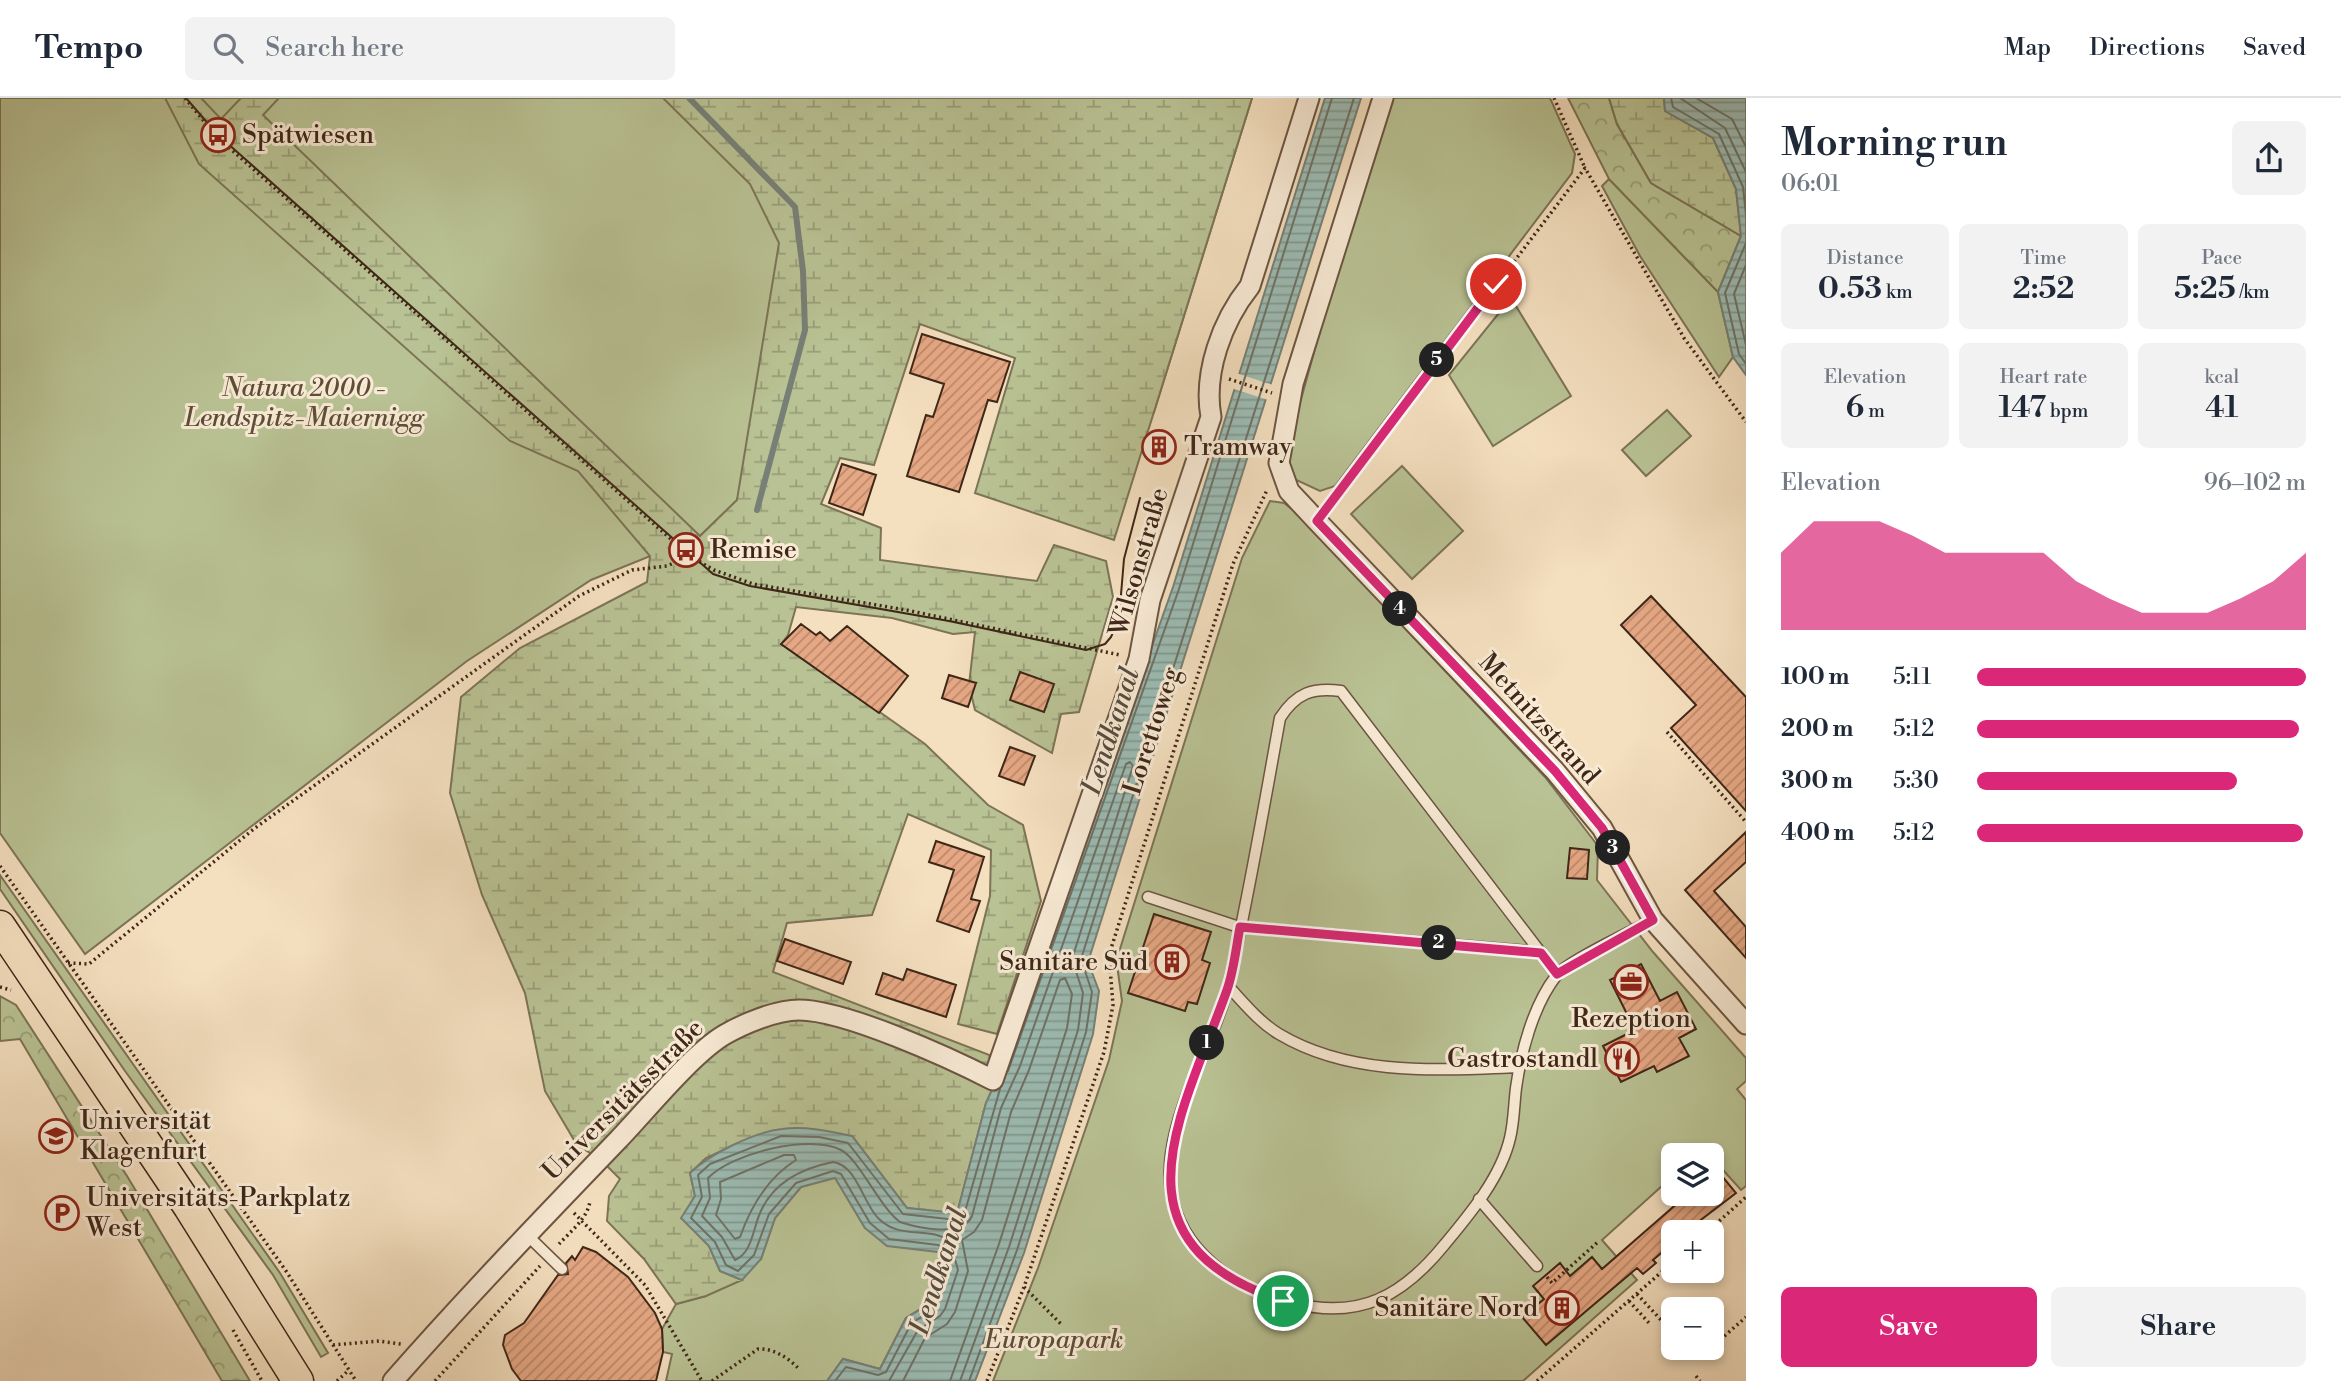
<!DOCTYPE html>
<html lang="en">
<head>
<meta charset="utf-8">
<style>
	body { margin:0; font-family:"Libre Bodoni",serif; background:#f2f2f3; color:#1f2937; height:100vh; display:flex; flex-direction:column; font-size:26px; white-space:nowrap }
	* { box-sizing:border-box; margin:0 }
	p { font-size:23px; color:#747a83 }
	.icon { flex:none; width:38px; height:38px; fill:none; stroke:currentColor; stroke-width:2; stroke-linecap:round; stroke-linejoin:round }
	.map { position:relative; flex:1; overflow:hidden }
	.drawer { display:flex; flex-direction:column; background:#fff; width:595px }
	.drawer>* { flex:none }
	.controls { position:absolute; left:1661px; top:1045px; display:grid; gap:14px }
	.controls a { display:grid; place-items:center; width:63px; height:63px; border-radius:10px; background:#fff; box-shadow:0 4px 10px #0003; font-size:35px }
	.pin { position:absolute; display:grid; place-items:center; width:60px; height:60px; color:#fff; margin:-30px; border:4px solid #fff; border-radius:50%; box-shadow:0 2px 7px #0007 }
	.km { position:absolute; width:35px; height:35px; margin:-18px; border-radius:50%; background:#222; color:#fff; font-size:19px; line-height:35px; text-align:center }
	.round { display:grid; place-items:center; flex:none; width:74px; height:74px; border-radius:10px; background:#f2f2f3 }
	.summary { display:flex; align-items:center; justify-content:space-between; height:119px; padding:0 35px }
	h1 { font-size:38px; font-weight:600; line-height:52px }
	.stats { display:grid; grid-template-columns:repeat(3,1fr); gap:10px; height:119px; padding:7px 35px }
	.stats div { display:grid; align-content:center; border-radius:10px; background:#f2f2f3; text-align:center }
	.stats b { font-size:30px; font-weight:600 }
	.stats small { font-size:19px; font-weight:400 }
	.stats p { font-size:19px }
	.chart { height:196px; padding:14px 35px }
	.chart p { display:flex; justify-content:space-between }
	.chart svg { width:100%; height:126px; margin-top:7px; fill:#db2777; opacity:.7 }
	.action { display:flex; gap:14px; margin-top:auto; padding:14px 35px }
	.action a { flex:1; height:80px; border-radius:10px; background:#db2777; color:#fff; font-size:28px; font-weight:600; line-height:80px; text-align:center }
	.action a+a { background:#f2f2f3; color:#1f2937 }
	ul { padding:0 35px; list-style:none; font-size:23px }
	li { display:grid; grid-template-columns:112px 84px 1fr; align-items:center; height:52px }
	li i { height:18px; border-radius:9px; background:#db2777 }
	header { display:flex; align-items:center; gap:42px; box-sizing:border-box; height:98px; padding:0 35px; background:#fff; border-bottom:2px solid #e0e1e3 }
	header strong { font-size:33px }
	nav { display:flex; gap:38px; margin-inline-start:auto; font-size:24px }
	.search { width:490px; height:63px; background:#f2f2f3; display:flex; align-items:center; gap:18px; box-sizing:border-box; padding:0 24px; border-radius:10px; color:#747a83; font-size:26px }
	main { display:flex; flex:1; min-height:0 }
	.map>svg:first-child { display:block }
	.green { fill:#b9c294; stroke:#7c7456; stroke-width:2 }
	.forest { fill:url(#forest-crowns); stroke:#7c7456; stroke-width:2 }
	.wetland { fill:url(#wetland-marsh); stroke:#7c7456; stroke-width:2 }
	.water { fill:url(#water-rules); stroke:#778076; stroke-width:2 }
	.pier { fill:#f4dfbf }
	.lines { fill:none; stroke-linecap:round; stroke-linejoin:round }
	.shore { stroke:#6e7266; stroke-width:2 }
	.stream { stroke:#778076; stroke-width:6 }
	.building { fill:url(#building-hatch); stroke:#3f2718; stroke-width:2 }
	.lane-casing { stroke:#6c5542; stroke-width:13 }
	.street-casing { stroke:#6c5542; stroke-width:23 }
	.primary-casing { stroke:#3f2718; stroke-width:33 }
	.path { stroke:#3f2718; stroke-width:3.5; stroke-dasharray:2 3.5; stroke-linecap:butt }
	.lane { stroke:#f8ead5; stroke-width:10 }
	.street { stroke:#f8ead5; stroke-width:19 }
	.primary { stroke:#f4dfbf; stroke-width:30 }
	.tram { stroke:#3f2718; stroke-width:2 }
	.route-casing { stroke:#fff; stroke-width:14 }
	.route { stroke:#db2777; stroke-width:9 }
	.labels { text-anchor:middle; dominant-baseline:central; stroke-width:6; stroke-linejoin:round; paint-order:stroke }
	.poi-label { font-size:26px; fill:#3f2718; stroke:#f8ead5; text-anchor:start }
	.park-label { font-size:26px; font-style:italic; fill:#5e4e37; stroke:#f8ead5 }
	.street-label { font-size:26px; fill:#3f2718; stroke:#f8ead5 }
	.water-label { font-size:28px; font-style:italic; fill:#564c3f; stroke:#f8ead5 }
</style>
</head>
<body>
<header>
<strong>Tempo</strong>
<div class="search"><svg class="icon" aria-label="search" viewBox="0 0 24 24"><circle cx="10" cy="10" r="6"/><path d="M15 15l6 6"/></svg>Search here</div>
<nav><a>Map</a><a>Directions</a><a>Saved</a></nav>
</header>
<main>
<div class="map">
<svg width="1746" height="1283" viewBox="0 0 1746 1283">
	<defs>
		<pattern id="forest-crowns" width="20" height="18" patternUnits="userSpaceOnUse" patternTransform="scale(1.75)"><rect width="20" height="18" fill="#b9c294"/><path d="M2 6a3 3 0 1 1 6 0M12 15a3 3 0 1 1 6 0" fill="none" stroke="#989e78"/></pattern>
		<pattern id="wetland-marsh" width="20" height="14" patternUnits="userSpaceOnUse" patternTransform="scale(1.75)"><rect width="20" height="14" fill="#b9c294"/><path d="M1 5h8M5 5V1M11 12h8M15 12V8" fill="none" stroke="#989e78"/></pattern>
		<pattern id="water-rules" width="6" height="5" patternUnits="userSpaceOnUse" patternTransform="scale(1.75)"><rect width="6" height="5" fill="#9cbcb4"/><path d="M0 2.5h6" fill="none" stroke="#819991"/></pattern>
		<pattern id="building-hatch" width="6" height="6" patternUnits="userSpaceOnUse" patternTransform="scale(1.75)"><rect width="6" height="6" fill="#e6a884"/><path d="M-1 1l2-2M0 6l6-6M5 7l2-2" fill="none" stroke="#bc896b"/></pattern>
	</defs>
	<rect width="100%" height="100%" fill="#f4dfbf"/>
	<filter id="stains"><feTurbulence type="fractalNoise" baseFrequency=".00286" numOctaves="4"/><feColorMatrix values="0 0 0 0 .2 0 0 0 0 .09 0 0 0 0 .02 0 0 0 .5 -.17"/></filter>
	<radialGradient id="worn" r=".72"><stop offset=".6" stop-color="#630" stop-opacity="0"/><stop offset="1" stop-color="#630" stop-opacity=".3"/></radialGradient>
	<!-- green -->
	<path class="green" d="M0 0H1252L1154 314 840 152 737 402 700 438 591 482 467 563 85 856 0 735Z
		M1393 0H1550L1575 56 1572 75 1335 388 1320 393 1292 380 1284 363 1321 229Z
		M1609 81 1718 194 1733 259 1719 279 1640 158 1602 88Z
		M1511 200 1571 298 1493 348 1449 277Z
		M1667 312 1691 338 1646 378 1622 352Z
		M1402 368 1463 433 1412 481 1351 416Z
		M1270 403 1284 405 1297 415 1545 679 1598 748 1597 782 1653 854 1746 960V983L1737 991 1746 1002V1088L1741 1092 1704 1051 1697 1057H1673V1078L1602 1142 1637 1182 1523 1283H993L1038 1170 1109 962 1122 903 1117 867 1120 851 1242 460Z
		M0 777 280 1175 328 1255 321 1259 273 1177 125 973 0 791Z
		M835 1079 865 1130 938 1154 942 1170 930 1205 906 1220 880 1271 843 1261 827 1283H666L672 1256 663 1254 662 1231 676 1206 706 1198 761 1161 775 1120 801 1089Z"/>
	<!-- forest -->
	<path class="forest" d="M1568 0H1609L1617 26 1651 85 1741 138 1718 194 1609 81Z
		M0 898 16 907 127 1078 250 1283H222L20 941 0 943Z"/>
	<!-- wetland -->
	<path class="wetland" d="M165 0H201L221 21 241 0H279L263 17 700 438 737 402 779 145 750 86 663 0H1252L1114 442 975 395 1015 260 920 226 874 367 840 360 821 406 881 430 880 462 1037 483 1054 447 1106 463 1113 499 1079 614 1061 616 1052 655 975 612 969 587 975 534 953 536 892 520 796 509 788 537 782 545 925 646 988 707 1023 727 1041 803 997 936 958 926 990 798 991 752 908 716 872 817 787 825 773 874 1005 963 986 1005 957 1116 907 1110 852 1038 732 1048 706 1060 690 1075 695 1098 682 1120 709 1148 720 1173 742 1182 706 1198 676 1206 644 1161 607 1123 609 1098 620 1081 600 1061 577 1047 545 993 525 895 482 797 450 695 461 599 520 550 647 484 650 458 578 373 510 343 199 66Z
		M1609 0H1664L1665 13 1713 40 1736 91 1741 138 1651 85 1617 26Z"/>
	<!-- water -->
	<path class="water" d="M1325 0H1361L1088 864 1099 893 1093 936 1024 1155 975 1283H827L843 1261 880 1271 906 1220 931 1205 942 1170 938 1154 887 1148 865 1130 835 1080 801 1089 775 1120 761 1161 742 1182 720 1173 709 1148 681 1120 695 1098 690 1075C710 1056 754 1034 782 1031 805 1028 829 1033 852 1038L907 1110 957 1115 986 1005 1005 963 1173 489Z
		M1664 0H1746V277L1733 259 1718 194 1741 138 1736 91 1713 40 1665 13Z"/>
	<!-- pier -->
	<path class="pier" d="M1236 275 1273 287 1268 302 1231 290Z"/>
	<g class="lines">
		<!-- shore -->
		<path class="shore" d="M1671 0 1673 9 1719 36 1743 89 1746 117
			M1680 0 1725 30 1746 74
			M1696 0 1732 21 1746 49
			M1746 145 1725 195 1739 256 1746 266
			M1746 167 1734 196 1746 247
			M1008 973 1179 491 1332 0
			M784 1057H794L796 1062C767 1080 751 1108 740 1139L735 1141 716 1117 721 1101 720 1084Z
			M835 1283 846 1269 878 1277 886 1274 911 1226 937 1208 949 1171 944 1150 938 1147 889 1141 870 1125 841 1076 833 1073 796 1085 769 1116 754 1157 738 1173 726 1167 715 1144 691 1120 702 1099 698 1077 710 1066 781 1038 819 1039 848 1045 903 1116 957 1122 964 1117 1000 991
			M889 1283 918 1232 940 1218 945 1211 958 1172 950 1144C930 1127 902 1143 879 1121 863 1106 857 1067 833 1064 803 1070 773 1084 760 1115 753 1131 752 1155 735 1162L722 1139 702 1118 710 1100 708 1080C732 1055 809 1036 841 1052 859 1061 880 1110 900 1124 918 1130 962 1140 972 1118L1001 1010 1020 968 1126 666 1130 664 1133 668 1072 861 1083 895 1078 932 1009 1149 960 1283
			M903 1283 925 1240 947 1226 955 1214 968 1173 962 1142 974 1134 982 1122 1011 1014 1029 972 1060 882 1065 880 1072 896 1067 930 999 1146 950 1283
			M969 1283 1017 1152 1086 934 1092 894 1081 861 1354 0"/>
		<!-- stream -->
		<path class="stream" d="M689 0 795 109 803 173 805 232 757 412"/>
	</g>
	<!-- building -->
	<path class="building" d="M922 236 1010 264 997 304 988 302 959 394 907 378 926 317 933 319 944 286 910 275Z
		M842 366 876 377 863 417 829 405Z
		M1651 498 1746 599V713L1671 630 1696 607 1621 527Z
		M801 526 816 537 820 534 830 543 847 528 908 578 879 615 781 546Z
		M1020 574 1054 586 1044 614 1010 602Z
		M949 577 976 585 968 609 942 600Z
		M1010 649 1035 658 1024 687 999 678Z
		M1746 734V764L1714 793 1746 829V860L1685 792Z
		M936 743 984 759 971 801 980 803 969 834 937 823 954 772 929 764Z
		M1570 750 1589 752 1587 781 1567 780Z
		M1154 816 1211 834 1202 862 1210 865 1197 906 1188 904 1185 913 1128 895Z
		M785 841 851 864 843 886 777 863Z
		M1641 866 1660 903 1677 894 1696 931 1679 940 1689 958 1657 974 1654 968 1621 984 1603 948 1635 932 1610 882Z
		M907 871 956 887 946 919 876 896 883 875 903 882Z
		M1712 1066 1736 1095 1685 1134H1673V1145L1653 1162 1656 1165 1643 1176 1637 1170 1546 1247 1522 1219 1544 1201 1533 1188 1560 1165 1570 1178 1592 1159 1602 1171 1688 1096H1712Z
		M583 1149 596 1154 628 1179 655 1215 662 1231 663 1254 656 1283H521L512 1271 503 1247 505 1237 524 1225 558 1177 568 1176 566 1165 572 1158 575 1162Z"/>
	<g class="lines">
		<!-- lane casing -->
		<g class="lane-casing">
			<path id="lane" d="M1148 799 1239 829 1541 854
				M1557 876 1341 593C1313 589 1296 595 1280 620 1264 708 1249 797 1229 885 1209 969 1128 1068 1197 1150 1222 1179 1257 1197 1293 1205 1360 1222 1403 1198 1445 1146 1470 1116 1501 1079 1510 1040 1514 1024 1514 1006 1516 990 1521 954 1533 908 1556 878 1566 864 1633 833 1653 822
				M1228 888C1244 905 1259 924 1279 936 1351 979 1439 972 1520 969
				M1479 1101 1537 1168
				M527 1137 562 1171"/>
		</g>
		<!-- street casing -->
		<g class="street-casing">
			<path id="street" d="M1383 0 1293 286 1279 365 1289 393 1317 423 1555 673 1602 730 1653 822 1746 926
				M393 1283C466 1200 542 1121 618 1042 646 1013 691 957 724 937 743 926 776 912 799 912 845 912 950 960 993 982L1139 561 1150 502 1211 319C1203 275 1222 223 1250 188L1309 0"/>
		</g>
		<!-- primary casing -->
		<g class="primary-casing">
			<path id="primary" d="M0 828 189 1109 298 1283"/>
		</g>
		<!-- path -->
		<path class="path" d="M185 0 216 38 690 458 714 472 753 486 906 512 1120 557
			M1554 0 1585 70
			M1229 281 1272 295
			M1328 409 1585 70 1684 240 1746 324
			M1667 634 1746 724
			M0 768 286 1173 356 1283
			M68 865 89 866 255 730 579 498 632 472 667 468 690 458
			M0 889 11 892
			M574 1115 645 1187 702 1283
			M1707 1134 1746 1099
			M559 1146C570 1134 589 1119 590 1102
			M1547 1179 1552 1185 1599 1143
			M1024 1189 1062 1227
			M1637 1196 1673 1235
			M1629 1203 1650 1226
			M233 1232 262 1283
			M333 1247 379 1243 401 1246
			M1712 1249 1746 1219
			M1693 1250H1710
			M1696 1278 1700 1283
			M337 1283 349 1272
			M435 1283 540 1168
			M712 1283 758 1251C774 1250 790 1261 800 1272
			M987 1283 1024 1189 1104 954 1113 907 1109 857 1233 466 1267 392
			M1537 1283 1673 1164"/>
		<!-- lane -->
		<use href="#lane" class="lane"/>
		<!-- street -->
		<use href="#street" class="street"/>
		<!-- primary -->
		<use href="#primary" class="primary"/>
		<!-- tram -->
		<path class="tram" d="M186 0 218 37 713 476 750 488 949 523 1086 552 1105 546 1111 539 1119 520 1124 461 1140 400"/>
	</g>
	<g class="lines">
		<!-- route casing -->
		<g class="route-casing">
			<path id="route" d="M1283 1203C1103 1143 1183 1016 1227 892 1234 872 1236 850 1240 829L1541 855 1557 876 1653 822 1602 730 1555 673 1317 423 1496 186"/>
		</g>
		<!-- route -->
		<use href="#route" class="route"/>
	</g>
	<!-- icons -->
	<defs>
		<g id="bus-ring" transform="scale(1.75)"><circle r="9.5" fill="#f8ead5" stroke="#8f2418" stroke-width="1.5"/><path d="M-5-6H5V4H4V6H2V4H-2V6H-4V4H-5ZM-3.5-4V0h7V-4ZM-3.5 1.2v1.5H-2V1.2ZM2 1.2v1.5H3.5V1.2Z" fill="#8f2418"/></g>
		<g id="building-ring" transform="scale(1.75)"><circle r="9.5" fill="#f8ead5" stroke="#8f2418" stroke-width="1.5"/><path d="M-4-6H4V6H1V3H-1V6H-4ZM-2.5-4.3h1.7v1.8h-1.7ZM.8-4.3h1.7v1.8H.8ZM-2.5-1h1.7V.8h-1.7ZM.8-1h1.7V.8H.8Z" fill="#8f2418"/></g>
		<g id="office-ring" transform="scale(1.75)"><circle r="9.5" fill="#f8ead5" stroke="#8f2418" stroke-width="1.5"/><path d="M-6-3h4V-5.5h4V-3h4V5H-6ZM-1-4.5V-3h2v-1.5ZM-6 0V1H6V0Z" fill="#8f2418"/></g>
		<g id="restaurant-ring" transform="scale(1.75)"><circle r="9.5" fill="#f8ead5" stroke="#8f2418" stroke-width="1.5"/><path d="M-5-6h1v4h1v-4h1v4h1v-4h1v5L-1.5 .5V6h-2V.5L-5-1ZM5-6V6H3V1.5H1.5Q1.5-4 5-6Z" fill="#8f2418"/></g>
		<g id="university-ring" transform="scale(1.75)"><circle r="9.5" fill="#f8ead5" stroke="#8f2418" stroke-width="1.5"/><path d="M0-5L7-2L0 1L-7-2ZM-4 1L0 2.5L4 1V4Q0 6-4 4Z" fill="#8f2418"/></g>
		<g id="parking-ring" transform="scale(1.75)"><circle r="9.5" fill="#f8ead5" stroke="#8f2418" stroke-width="1.5"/><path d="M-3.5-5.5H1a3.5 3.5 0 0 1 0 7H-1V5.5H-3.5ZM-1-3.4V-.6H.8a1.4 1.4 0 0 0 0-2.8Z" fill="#8f2418"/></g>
	</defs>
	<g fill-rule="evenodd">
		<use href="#bus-ring" x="218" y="37"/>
		<use href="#building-ring" x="1159" y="349"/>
		<use href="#bus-ring" x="686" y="452"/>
		<use href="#building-ring" x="1172" y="864"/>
		<use href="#office-ring" x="1631" y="884"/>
		<use href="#restaurant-ring" x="1622" y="961"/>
		<use href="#university-ring" x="56" y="1038"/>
		<use href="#parking-ring" x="62" y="1115"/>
		<use href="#building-ring" x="1562" y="1210"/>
	</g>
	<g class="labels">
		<!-- poi labels -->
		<g class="poi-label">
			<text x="242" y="37">Spätwiesen</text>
			<text x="1184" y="349">Tramway</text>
			<text x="710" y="452">Remise</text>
			<text x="1148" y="864" text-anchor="end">Sanitäre Süd</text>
			<text x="1631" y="921" text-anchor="middle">Rezeption</text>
			<text x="1598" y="961" text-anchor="end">Gastrostandl</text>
			<text x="80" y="1023">Universität<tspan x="80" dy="30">Klagenfurt</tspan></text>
			<text x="86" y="1100">Universitäts-Parkplatz<tspan x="86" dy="30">West</tspan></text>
			<text x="1538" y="1210" text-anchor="end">Sanitäre Nord</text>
		</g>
		<!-- park labels -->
		<g class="park-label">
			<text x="304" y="290">Natura 2000 -<tspan x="304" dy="30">Lendspitz-Maiernigg</tspan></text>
			<text x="1054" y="1242">Europapark</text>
		</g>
		<!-- street labels -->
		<g class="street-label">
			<text transform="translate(1139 464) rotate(-74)">Wilsonstraße</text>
			<text transform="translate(1539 621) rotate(48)">Metnitzstrand</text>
			<text transform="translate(1152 633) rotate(-72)">Lorettoweg</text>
			<text transform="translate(623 1002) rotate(-45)">Universitätsstraße</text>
		</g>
		<!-- water labels -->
		<g class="water-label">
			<text transform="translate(1111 633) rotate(-72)">Lendkanal</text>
			<text transform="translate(939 1173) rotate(-72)">Lendkanal</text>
		</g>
	</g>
	<rect width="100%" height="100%" filter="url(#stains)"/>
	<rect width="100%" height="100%" fill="url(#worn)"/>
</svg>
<div class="controls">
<a><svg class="icon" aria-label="layers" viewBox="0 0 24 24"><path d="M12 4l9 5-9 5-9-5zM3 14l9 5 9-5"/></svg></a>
<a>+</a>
<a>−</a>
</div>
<div class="pin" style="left:1283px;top:1203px;background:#1e9e55"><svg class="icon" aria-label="arrive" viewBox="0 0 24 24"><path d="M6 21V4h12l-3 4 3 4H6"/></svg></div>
<div class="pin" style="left:1496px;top:186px;background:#d93025"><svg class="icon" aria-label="check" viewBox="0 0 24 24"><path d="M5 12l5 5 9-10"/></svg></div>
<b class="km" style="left:1207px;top:945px">1</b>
<b class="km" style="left:1439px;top:845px">2</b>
<b class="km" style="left:1613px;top:750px">3</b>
<b class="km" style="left:1400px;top:511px">4</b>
<b class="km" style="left:1437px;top:262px">5</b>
</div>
<section class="drawer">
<div class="summary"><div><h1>Morning run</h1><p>06:01</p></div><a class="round"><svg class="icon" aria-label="share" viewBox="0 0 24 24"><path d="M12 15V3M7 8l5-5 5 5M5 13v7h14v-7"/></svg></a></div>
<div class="stats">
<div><p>Distance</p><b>0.53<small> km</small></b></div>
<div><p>Time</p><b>2:52</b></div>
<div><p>Pace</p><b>5:25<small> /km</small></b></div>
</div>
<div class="stats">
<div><p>Elevation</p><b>6<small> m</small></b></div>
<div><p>Heart rate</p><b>147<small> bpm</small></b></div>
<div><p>kcal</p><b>41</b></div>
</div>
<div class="chart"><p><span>Elevation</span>96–102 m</p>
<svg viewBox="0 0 160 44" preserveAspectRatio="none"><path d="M0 44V17L10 6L20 6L30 6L40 11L50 17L60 17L70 17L80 17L90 27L100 33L110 38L120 38L130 38L140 33L150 27L160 17V44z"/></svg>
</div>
<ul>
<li><b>100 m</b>5:11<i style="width:100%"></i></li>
<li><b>200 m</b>5:12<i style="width:98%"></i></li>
<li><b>300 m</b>5:30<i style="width:79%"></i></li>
<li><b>400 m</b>5:12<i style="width:99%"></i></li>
</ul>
<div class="action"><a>Save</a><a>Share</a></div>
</section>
</main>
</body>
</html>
